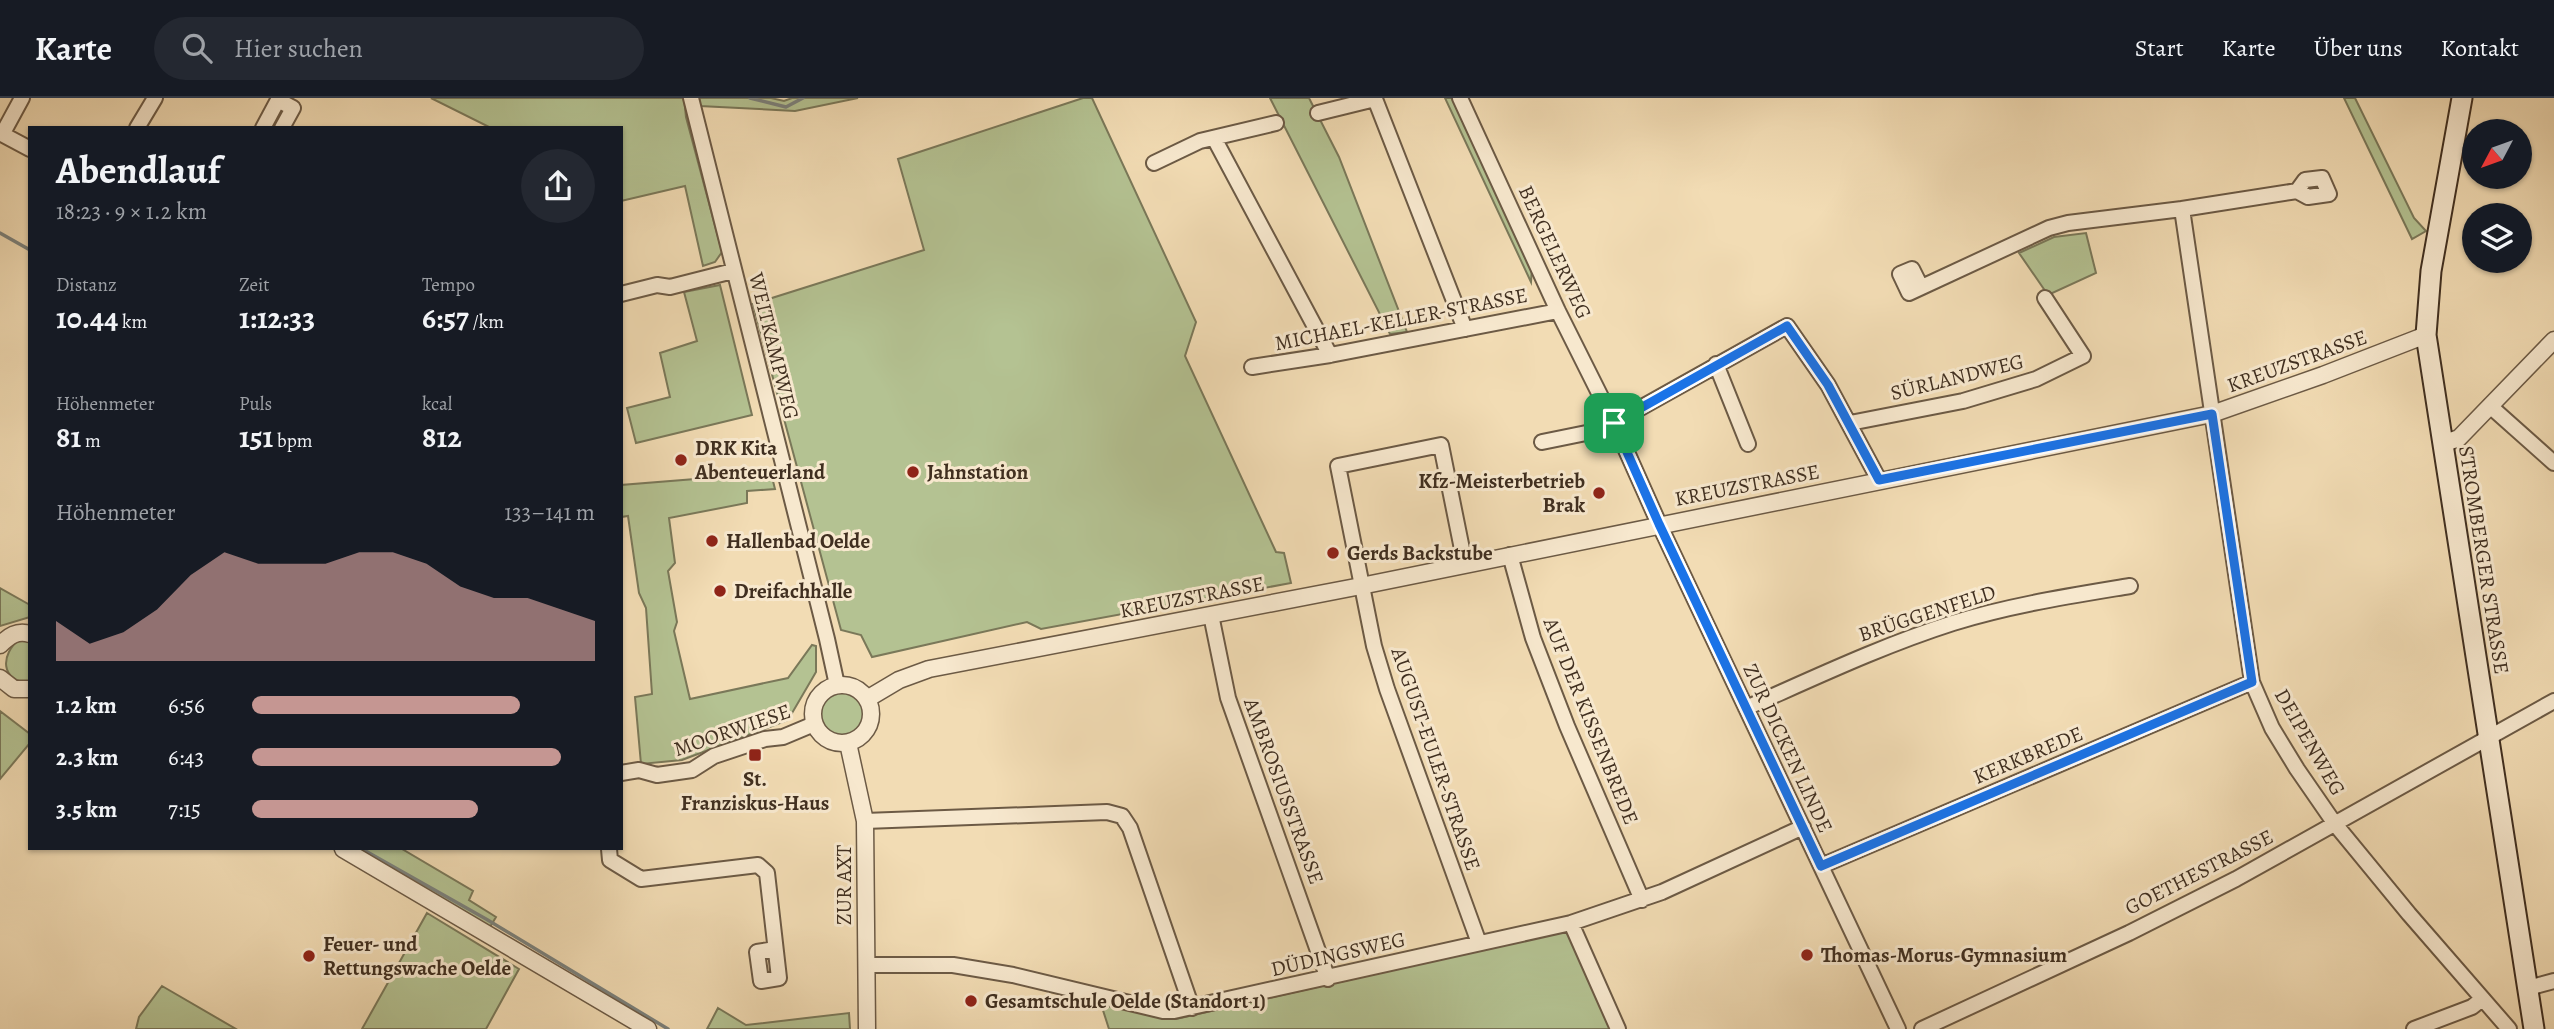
<!DOCTYPE html>
<html lang="de">
<head>
<meta charset="utf-8">
<style>
	body { margin:0; font-family:Alegreya,serif; background:#242831; color:#f1f3f6; height:100vh; display:flex; flex-direction:column; font-size:26px; white-space:nowrap }
	* { box-sizing:border-box; margin:0 }
	p { font-size:23px; color:#9ea1a6 }
	.icon { flex:none; width:38px; height:38px; fill:none; stroke:currentColor; stroke-width:2; stroke-linecap:round; stroke-linejoin:round }
	.map { position:relative; flex:1; overflow:hidden }
	.sheet { position:absolute; left:28px; top:28px; width:595px; height:724px; display:flex; flex-direction:column; background:#171b24; border-radius:0px; box-shadow:0 2px 5px #0004 }
	.sheet>* { flex:none }
	.needle { width:46px; rotate:229deg }
	.fabs { position:absolute; left:2462px; top:21px; display:grid; gap:14px }
	.fabs a { display:grid; place-items:center; width:70px; height:70px; border-radius:50%; background:#171b24; box-shadow:0 2px 5px #0004; font-size:35px }
	.pin { position:absolute; display:grid; place-items:center; width:60px; height:60px; color:#fff; margin:-30px; border-radius:14px; box-shadow:0 4px 10px #0006 }
	.round { display:grid; place-items:center; flex:none; width:74px; height:74px; border-radius:37px; background:#242831 }
	.head { display:flex; align-items:center; justify-content:space-between; height:119px; padding:0 28px }
	h1 { font-size:38px; font-weight:700; line-height:52px }
	.figures { display:grid; grid-template-columns:repeat(3,1fr); gap:10px; height:119px; padding:7px 28px }
	.figures div { display:grid; align-content:center }
	.figures b { font-size:30px; font-weight:700 }
	.figures small { font-size:19px; font-weight:400 }
	.figures p { font-size:19px }
	.chart { height:196px; padding:14px 28px }
	.chart p { display:flex; justify-content:space-between }
	.chart svg { width:100%; height:126px; margin-top:7px; fill:#c59692; opacity:.7 }
	ul { padding:0 28px; list-style:none; font-size:23px }
	li { display:grid; grid-template-columns:112px 84px 1fr; align-items:center; height:52px }
	li i { height:18px; border-radius:9px; background:#c59692 }
	header { display:flex; align-items:center; gap:42px; box-sizing:border-box; height:98px; padding:0 35px; background:#171b24; border-bottom:2px solid #363941 }
	header strong { font-size:33px }
	nav { display:flex; gap:38px; margin-inline-start:auto; font-size:24px }
	.search { width:490px; height:63px; background:#242831; display:flex; align-items:center; gap:18px; box-sizing:border-box; padding:0 24px; border-radius:38px; color:#9ea1a6; font-size:26px }
	.map>svg:first-child { display:block }
	.green { fill:#b4c292; stroke:#7a7859; stroke-width:2 }
	.lines { fill:none; stroke-linecap:round; stroke-linejoin:round }
	.stream { stroke:#7b817c; stroke-width:3.5 }
	.minor-casing { stroke:#6c5a45; stroke-width:18 }
	.tertiary-casing { stroke:#6c5a45; stroke-width:19 }
	.secondary-casing { stroke:#402f20; stroke-width:23 }
	.minor { stroke:#f7e8ce; stroke-width:14 }
	.tertiary { stroke:#f7e8ce; stroke-width:16 }
	.secondary { stroke:#f7e8ce; stroke-width:19 }
	.route-casing { stroke:#fff; stroke-width:14 }
	.route { stroke:#1a73e8; stroke-width:9 }
	.poi-dot { fill:#8f2418; stroke:#f7e8ce; stroke-width:2.5 }
	.labels { text-anchor:middle; dominant-baseline:central; stroke-width:6; stroke-linejoin:round; paint-order:stroke }
	.street-label { font-size:21px; fill:#402f20; stroke:#f7e8ce }
	.poi-label { font-size:21px; font-weight:bold; fill:#402f20; stroke:#f7e8ce; text-anchor:start }
</style>
</head>
<body>
<header>
<strong>Karte</strong>
<div class="search"><svg class="icon" aria-label="search" viewBox="0 0 24 24"><circle cx="10" cy="10" r="6"/><path d="M15 15l6 6"/></svg>Hier suchen</div>
<nav><a>Start</a><a>Karte</a><a>Über uns</a><a>Kontakt</a></nav>
</header>
<div class="map">
<svg width="2554" height="931" viewBox="0 0 2554 931">
	<rect width="100%" height="100%" fill="#f2dcb4"/>
	<filter id="stains"><feTurbulence type="fractalNoise" baseFrequency=".00286" numOctaves="4"/><feColorMatrix values="0 0 0 0 .2 0 0 0 0 .09 0 0 0 0 .02 0 0 0 .5 -.17"/></filter>
	<radialGradient id="worn" r=".72"><stop offset=".6" stop-color="#630" stop-opacity="0"/><stop offset="1" stop-color="#630" stop-opacity=".3"/></radialGradient>
	<!-- green -->
	<path class="green" d="M431 0H684L686 19 722 154 715 164 703 168 685 88 621 103V30H491Z
		M699 0H771L784 3 792 0H858L795 13 700 8Z
		M1083 0H1092L1196 224 1185 258 1276 454 1284 455 1291 485 1041 531 1027 524 872 559 861 537 841 532 753 206 924 152 898 61Z
		M1270 0H1309L1339 59 1407 234 1390 236Z
		M1445 0H1453L1532 170 1531 184Z
		M2344 0H2355L2414 120 2426 133 2412 141Z
		M2086 135 2096 175 2048 197 2019 155 2054 139Z
		M720 187 752 317 636 345 627 310 670 299 660 255 697 243 684 194Z
		M771 375 775 391 747 393V405L669 420 675 465 668 473 677 524 674 533 690 601 788 580 812 547 816 548V574L788 622 682 662 641 666 635 599 652 596 646 510 639 495 628 418 621 419V387Z
		M0 490 30 507V519L0 528Z
		M20 541 30 542V585C0 584 0 556 20 541Z
		M819 616a23 23 0 1 1 46 0a23 23 0 1 1-46 0Z
		M0 613 30 636V645L0 681Z
		M351 751H402L473 793 469 802 496 819 490 829Z
		M427 815 519 871 486 931H362Z
		M1569 832 1612 931H1109L1101 906 1176 921Z
		M162 888 236 931H136L139 919Z
		M718 910 746 927 849 915 850 931H707Z"/>
	<g class="lines">
		<!-- stream -->
		<path class="stream" d="M750 0 786 9 803 0
			M0 135 30 152
			M362 751 486 821 668 931"/>
		<!-- minor casing -->
		<g class="minor-casing">
			<path id="minor" d="M691 0 827 541 837 587
				M1460 0 1558 213 1614 325 1659 426 1898 931
				M1318 15 1375 1 1465 231
				M137 30 155 0
				M263 30 278 2 293 10 282 30
				M0 35 30 51
				M3 35 22 0
				M1214 40 1330 257
				M1154 65 1200 43 1276 25
				M2297 93 2305 82 2322 80 2329 96 2308 99 2297 93 2182 111 2252 584 2272 630 2297 671 2335 726 2409 816 2509 931
				M1921 189 1912 171 1900 176 1909 195 2049 130 2068 125 2182 111
				M621 196 657 187 670 189 733 173
				M1716 266 1748 346
				M1252 269 1330 257 1558 213
				M2490 308 2554 365
				M1850 325 1963 303 2036 281 2083 258 2045 200
				M1542 344 1601 332 1787 228 1828 287 1879 382
				M1510 457 1533 540 1567 628 1642 802
				M1465 466 1441 347 1338 368 1374 548 1387 591 1479 845
				M1211 517 1228 600 1328 881
				M1746 610C1814 580 1881 548 1953 525 2011 507 2070 498 2130 488
				M621 675 639 672 657 677 692 672 714 658 765 641 783 639 814 626
				M865 723 1107 714 1122 718 1130 730 1192 910
				M609 751 610 762 641 781 758 767 767 775 779 880 761 883 757 854 775 851
				M1821 768 2252 584
				M1571 825 1618 931
				M866 867H953L1013 877 1163 913H1174L1571 825 1662 794 1803 729
				M2528 890 2554 883
				M1922 931 2129 835 2236 781 2554 603
				M2414 931 2472 909 2482 901"/>
		</g>
		<!-- tertiary casing -->
		<g class="tertiary-casing">
			<path id="tertiary" d="M2442 346 2459 340 2554 242
				M0 547C9 538 17 532 30 536
				M0 580 14 591H30
				M813 616a29 29 0 1 1 58 0a29 29 0 1 1-58 0Z
				M867 601 899 582 929 571 1361 488 2212 316 2323 277 2426 237
				M848 645 865 723 867 931
				M343 751 648 931"/>
		</g>
		<!-- secondary casing -->
		<g class="secondary-casing">
			<path id="secondary" d="M2462 0 2431 173 2426 237 2534 931"/>
		</g>
		<!-- minor -->
		<use href="#minor" class="minor"/>
		<!-- tertiary -->
		<use href="#tertiary" class="tertiary"/>
		<!-- secondary -->
		<use href="#secondary" class="secondary"/>
	</g>
	<g class="lines">
		<!-- route casing -->
		<g class="route-casing">
			<path id="route" d="M1787 228 1828 287 1879 382 2212 316 2252 584 1821 768 1659 426 1614 325Z"/>
		</g>
		<!-- route -->
		<use href="#route" class="route"/>
	</g>
	<!-- markers -->
	<g class="poi-dot">
		<circle cx="681" cy="362" r="7"/>
		<circle cx="913" cy="374" r="7"/>
		<circle cx="1599" cy="395" r="7"/>
		<circle cx="712" cy="443" r="7"/>
		<circle cx="1333" cy="455" r="7"/>
		<circle cx="720" cy="493" r="7"/>
		<rect x="748" y="650" width="14" height="14" rx="3.5"/>
		<circle cx="1807" cy="857" r="7"/>
		<circle cx="309" cy="858" r="7"/>
		<circle cx="971" cy="903" r="7"/>
	</g>
	<g class="labels">
		<!-- street labels -->
		<g class="street-label">
			<text transform="translate(1555 154) rotate(65)">BERGELERWEG</text>
			<text transform="translate(1401 221) rotate(-11)">MICHAEL-KELLER-STRASSE</text>
			<text transform="translate(774 248) rotate(76)">WEITKAMPWEG</text>
			<text transform="translate(2297 263) rotate(-20)">KREUZSTRASSE</text>
			<text transform="translate(1957 279) rotate(-14)">SÜRLANDWEG</text>
			<text transform="translate(1747 387) rotate(-11)">KREUZSTRASSE</text>
			<text transform="translate(2484 462) rotate(81)">STROMBERGER STRASSE</text>
			<text transform="translate(1192 499) rotate(-11)">KREUZSTRASSE</text>
			<text transform="translate(1927 515) rotate(-18)">BRÜGGENFELD</text>
			<text transform="translate(1591 623) rotate(68)">AUF DER KISSENBREDE</text>
			<text transform="translate(732 632) rotate(-19)">MOORWIESE</text>
			<text transform="translate(2310 644) rotate(60)">DEIPENWEG</text>
			<text transform="translate(1788 650) rotate(65)">ZUR DICKEN LINDE</text>
			<text transform="translate(2028 657) rotate(-23)">KERKBREDE</text>
			<text transform="translate(1436 661) rotate(71)">AUGUST-EULER-STRASSE</text>
			<text transform="translate(1284 693) rotate(70)">AMBROSIUSSTRASSE</text>
			<text transform="translate(2199 774) rotate(-27)">GOETHESTRASSE</text>
			<text transform="translate(844 787) rotate(-90)">ZUR AXT</text>
			<text transform="translate(1338 856) rotate(-13)">DÜDINGSWEG</text>
		</g>
		<!-- poi labels -->
		<g class="poi-label">
			<text x="695" y="350">DRK Kita<tspan x="695" dy="24">Abenteuerland</tspan></text>
			<text x="927" y="374">Jahnstation</text>
			<text x="1585" y="383" text-anchor="end">Kfz-Meisterbetrieb<tspan x="1585" dy="24">Brak</tspan></text>
			<text x="726" y="443">Hallenbad Oelde</text>
			<text x="1347" y="455">Gerds Backstube</text>
			<text x="734" y="493">Dreifachhalle</text>
			<text x="755" y="681" text-anchor="middle">St.<tspan x="755" dy="24">Franziskus-Haus</tspan></text>
			<text x="323" y="846">Feuer- und<tspan x="323" dy="24">Rettungswache Oelde</tspan></text>
			<text x="1821" y="857">Thomas-Morus-Gymnasium</text>
			<text x="985" y="903">Gesamtschule Oelde (Standort 1)</text>
		</g>
	</g>
	<rect width="100%" height="100%" filter="url(#stains)"/>
	<rect width="100%" height="100%" fill="url(#worn)"/>
</svg>
<div class="fabs">
<a><svg class="needle" viewBox="-14 -14 28 28"><path d="M0-13l5 13h-10z" fill="#e53935"/><path d="M0 13l5-13h-10z" fill="#9ea1a6"/></svg></a>
<a><svg class="icon" aria-label="layers" viewBox="0 0 24 24"><path d="M12 4l9 5-9 5-9-5zM3 14l9 5 9-5"/></svg></a>
</div>
<div class="pin" style="left:1614px;top:325px;background:#1e9e55"><svg class="icon" aria-label="arrive" viewBox="0 0 24 24"><path d="M6 21V4h12l-3 4 3 4H6"/></svg></div>
<section class="sheet">
<div class="head"><div><h1>Abendlauf</h1><p>18:23 · 9 × 1.2 km</p></div><a class="round"><svg class="icon" aria-label="share" viewBox="0 0 24 24"><path d="M12 15V3M7 8l5-5 5 5M5 13v7h14v-7"/></svg></a></div>
<div class="figures">
<div><p>Distanz</p><b>10.44<small> km</small></b></div>
<div><p>Zeit</p><b>1:12:33</b></div>
<div><p>Tempo</p><b>6:57<small> /km</small></b></div>
</div>
<div class="figures">
<div><p>Höhenmeter</p><b>81<small> m</small></b></div>
<div><p>Puls</p><b>151<small> bpm</small></b></div>
<div><p>kcal</p><b>812</b></div>
</div>
<div class="chart"><p><span>Höhenmeter</span>133–141 m</p>
<svg viewBox="0 0 160 44" preserveAspectRatio="none"><path d="M0 44V30L10 38L20 34L30 26L40 14L50 6L60 10L70 10L80 10L90 6L100 6L110 10L120 18L130 22L140 22L150 26L160 30V44z"/></svg>
</div>
<ul>
<li><b>1.2 km</b>6:56<i style="width:78%"></i></li>
<li><b>2.3 km</b>6:43<i style="width:90%"></i></li>
<li><b>3.5 km</b>7:15<i style="width:66%"></i></li>
</ul>
</section>
</div>
</body>
</html>
